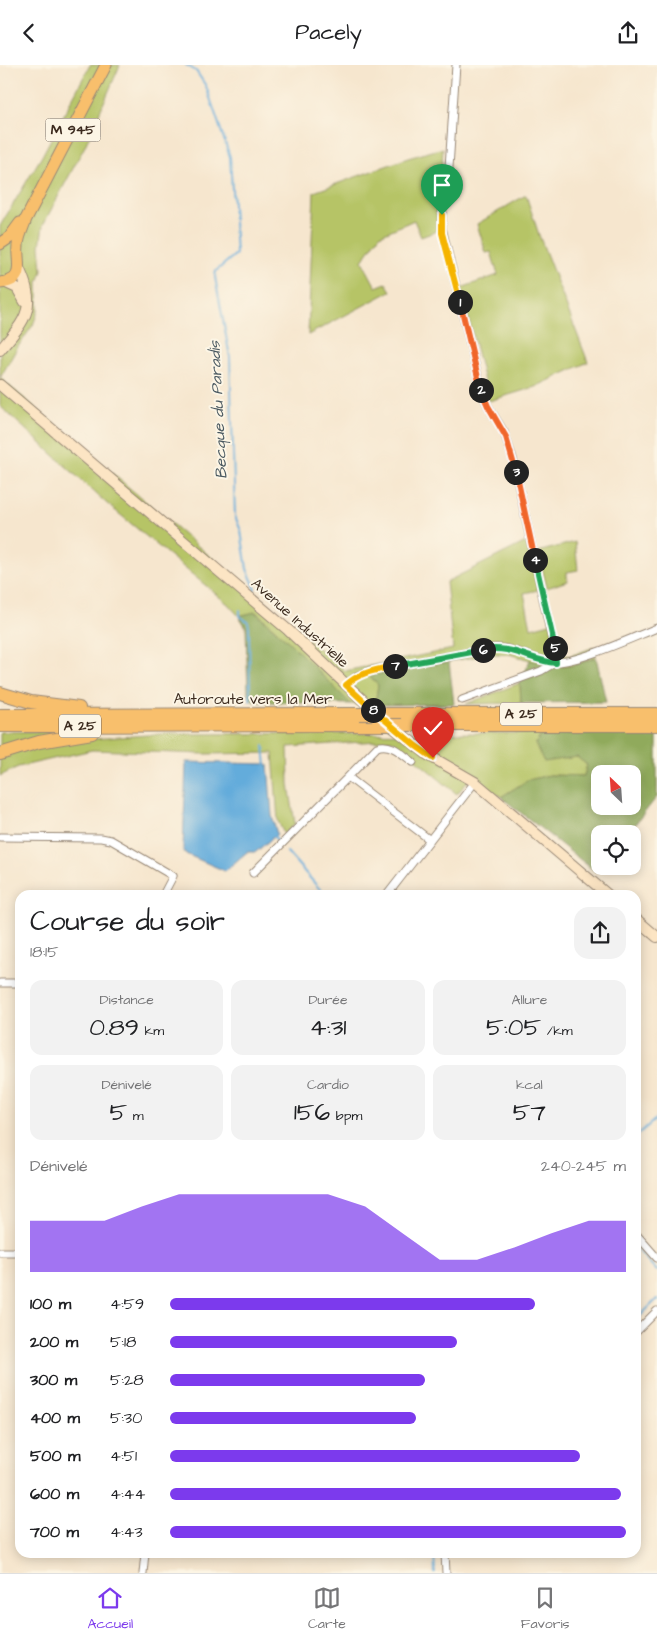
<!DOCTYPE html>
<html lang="fr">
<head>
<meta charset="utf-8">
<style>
	body { margin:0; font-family:"Architects Daughter",sans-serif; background:#f2f2f2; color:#202124; height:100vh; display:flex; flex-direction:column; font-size:19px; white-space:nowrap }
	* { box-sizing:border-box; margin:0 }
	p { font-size:16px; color:#757577 }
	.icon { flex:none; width:28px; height:28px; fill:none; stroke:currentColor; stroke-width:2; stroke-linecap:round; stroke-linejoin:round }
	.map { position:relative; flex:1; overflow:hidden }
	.panel { position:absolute; left:15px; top:825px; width:626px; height:668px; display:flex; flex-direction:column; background:#fff; border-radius:15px; box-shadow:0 2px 12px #0003 }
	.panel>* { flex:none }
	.needle { width:32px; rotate:335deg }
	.tools { position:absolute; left:591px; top:700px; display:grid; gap:10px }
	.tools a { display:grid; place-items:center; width:50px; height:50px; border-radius:10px; background:#fff; box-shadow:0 2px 12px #0003; font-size:25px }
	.pin { position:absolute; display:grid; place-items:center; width:42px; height:42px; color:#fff; margin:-51px -21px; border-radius:50% 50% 50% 0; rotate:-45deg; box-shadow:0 0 5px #0007 }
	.pin .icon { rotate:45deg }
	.km { position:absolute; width:25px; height:25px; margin:-12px; border-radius:50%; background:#222; color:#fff; font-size:14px; line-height:25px; text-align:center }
	.round { display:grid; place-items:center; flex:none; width:52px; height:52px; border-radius:15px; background:#f2f2f2 }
	.summary { display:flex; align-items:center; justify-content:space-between; height:85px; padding:0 15px }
	h1 { font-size:28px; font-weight:600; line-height:38px }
	.metrics { display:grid; grid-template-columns:repeat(3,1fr); gap:8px; height:85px; padding:5px 15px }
	.metrics div { display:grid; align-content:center; border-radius:12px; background:#f2f2f2; text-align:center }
	.metrics b { font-size:25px; font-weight:600 }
	.metrics small { font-size:14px; font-weight:400 }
	.metrics p { font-size:14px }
	.chart { height:140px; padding:10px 15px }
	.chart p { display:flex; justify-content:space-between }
	.chart svg { width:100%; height:90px; margin-top:5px; fill:#7c3aed; opacity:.7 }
	ul { padding:0 15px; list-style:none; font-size:16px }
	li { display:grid; grid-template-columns:80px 60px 1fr; align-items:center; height:38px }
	li i { height:12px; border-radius:6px; background:#7c3aed }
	header { display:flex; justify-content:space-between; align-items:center; height:65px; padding:0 15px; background:#fff; font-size:22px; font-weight:600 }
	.tabs { display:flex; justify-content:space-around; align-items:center; height:70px; border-top:1px solid #e0e0e0; background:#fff; font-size:14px; color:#757577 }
	.tabs a { display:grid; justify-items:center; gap:2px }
	.tabs .selected { color:#7c3aed }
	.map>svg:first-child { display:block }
	.green { fill:#b6c466; stroke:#787742 }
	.forest { fill:#90aa5b; stroke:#666a3c; fill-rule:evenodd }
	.water { fill:#64acdb; stroke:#506b7c }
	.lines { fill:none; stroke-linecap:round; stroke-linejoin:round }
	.stream { stroke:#64acdb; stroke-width:2 }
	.street-casing { stroke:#988876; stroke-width:9 }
	.secondary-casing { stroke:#988876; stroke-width:12 }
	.primary-casing { stroke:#988876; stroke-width:13 }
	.highway-casing { stroke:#988876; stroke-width:14 }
	.street { stroke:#fff; stroke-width:7 }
	.secondary { stroke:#fce5c4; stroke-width:10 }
	.primary { stroke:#f8bf6c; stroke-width:11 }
	.highway { stroke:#f8bf6c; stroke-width:12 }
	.highway-bridge-casing { stroke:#988876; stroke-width:14; stroke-linecap:butt }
	.highway-bridge { stroke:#f8bf6c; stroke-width:12 }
	.split-1-casing { stroke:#fff; stroke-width:10 }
	.split-2-casing { stroke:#fff; stroke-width:10 }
	.split-3-casing { stroke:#fff; stroke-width:10 }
	.split-4-casing { stroke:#fff; stroke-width:10 }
	.split-5-casing { stroke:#fff; stroke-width:10 }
	.split-6-casing { stroke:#fff; stroke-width:10 }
	.split-7-casing { stroke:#fff; stroke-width:10 }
	.split-8-casing { stroke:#fff; stroke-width:10 }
	.split-9-casing { stroke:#fff; stroke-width:10 }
	.split-1 { stroke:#f5b400; stroke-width:6 }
	.split-2 { stroke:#f0652b; stroke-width:6 }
	.split-3 { stroke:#f0652b; stroke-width:6 }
	.split-4 { stroke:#f0652b; stroke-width:6 }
	.split-5 { stroke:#22a559; stroke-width:6 }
	.split-6 { stroke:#22a559; stroke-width:6 }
	.split-7 { stroke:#22a559; stroke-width:6 }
	.split-8 { stroke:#f5b400; stroke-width:6 }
	.split-9 { stroke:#f5b400; stroke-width:6 }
	.labels { text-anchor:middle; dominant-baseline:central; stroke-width:4; stroke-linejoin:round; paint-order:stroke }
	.shield { fill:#fcf5e5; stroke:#75675a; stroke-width:1 }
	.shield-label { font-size:14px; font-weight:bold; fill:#3b2a1e }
	.street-label { font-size:15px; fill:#3b2a1e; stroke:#fcf5e5 }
	.water-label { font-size:16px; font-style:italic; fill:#495860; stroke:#fcf5e5 }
</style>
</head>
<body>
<header><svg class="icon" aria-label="back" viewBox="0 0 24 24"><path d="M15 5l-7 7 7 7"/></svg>Pacely<svg class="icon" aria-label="share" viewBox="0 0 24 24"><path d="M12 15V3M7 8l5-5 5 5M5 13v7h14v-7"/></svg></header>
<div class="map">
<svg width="657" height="1508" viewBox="0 0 657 1508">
	<rect width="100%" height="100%" fill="#fcf5e5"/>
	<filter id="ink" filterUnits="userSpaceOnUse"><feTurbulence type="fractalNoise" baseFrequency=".02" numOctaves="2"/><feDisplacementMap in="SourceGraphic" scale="10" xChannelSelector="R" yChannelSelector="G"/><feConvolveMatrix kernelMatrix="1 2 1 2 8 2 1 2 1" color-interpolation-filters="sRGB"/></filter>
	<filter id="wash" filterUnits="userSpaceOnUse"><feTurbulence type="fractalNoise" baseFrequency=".0096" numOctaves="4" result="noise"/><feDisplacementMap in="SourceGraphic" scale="20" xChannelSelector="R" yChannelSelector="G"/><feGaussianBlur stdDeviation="1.12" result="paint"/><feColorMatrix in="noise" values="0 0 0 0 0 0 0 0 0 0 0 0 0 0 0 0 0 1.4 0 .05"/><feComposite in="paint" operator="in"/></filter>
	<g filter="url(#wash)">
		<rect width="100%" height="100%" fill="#f6e6ce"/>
		<!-- green -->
		<path class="green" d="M90 0H120L85 81 43 160 40 181 42 206 38 217V246L33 260 17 283 0 313 345 606 453 584 446 517 526 477 538 525 524 528 531 563 554 557 560 589 570 591 594 582 596 592 579 599 559 603 509 589H493L403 604 370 611 378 620 375 640 351 639 289 577 256 547 239 551 228 539 105 437 0 341V161L42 91Z
			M443 83 440 138 437 148V166L421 172 414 155 380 170 362 196 376 222 386 218 391 226 308 270 314 127 408 93Z
			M526 130 539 170 588 297 535 322 489 336 461 223 498 210 491 187 486 188 477 159Z
			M575 477 578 505 567 507V516L547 523 538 487Z
			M520 618 521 638 466 639Z
			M62 666 66 676 161 669 543 668 535 679 577 692 587 700 584 711 550 710 528 715 501 732 473 710 457 729 392 675 288 682 289 719 295 759 284 769 278 756 273 688 204 689 92 685 18 702 0 711V667Z"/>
		<!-- forest -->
		<path class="forest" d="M255 547 289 577 351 639 254 637 248 629 246 562 239 551Z
			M596 592 606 637 521 638 520 618 530 595C561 603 566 605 596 592Z
			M449 597 454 639 375 640 378 620 370 611 403 604Z
			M543 668 657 669V732L627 769H600L601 801 596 807 501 732 528 715 550 710 584 711 587 700 577 692 544 697 535 679ZM600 709H632V741H600Z"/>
		<!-- water -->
		<path class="water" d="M186 697 268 699 272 751 277 769 256 787H247L225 806 186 789 183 785Z"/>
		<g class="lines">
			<!-- stream -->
			<path class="stream" d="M186 0 196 6 206 21 230 92 236 189 216 206 215 212 230 292 235 451 241 466 247 504 255 522 253 529
				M240 545V551L248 557 249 562 250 635
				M264 681 266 701
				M273 770 278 776
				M287 787 325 830
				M636 1071 657 1053
				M636 1183 657 1206
				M636 1255 657 1234
				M434 1488 435 1508"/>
		</g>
	</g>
	<g filter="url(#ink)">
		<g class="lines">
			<!-- street casing -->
			<g class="street-casing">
				<path id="street" d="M456 0 449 102 442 150V163L482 328 488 341 504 367 513 394 556 594V597L541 606 462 635
					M346 620 357 611 369 606 493 583C514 581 532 595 553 597 576 599 634 572 657 563
					M348 712 377 682C391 677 402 689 413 697
					M0 772 101 773 111 775 173 811 163 830
					M253 808 348 712 430 775
					M387 830 475 717
					M0 918H20
					M636 1169 657 1193
					M0 1187H20
					M636 1267 657 1246
					M445 1488 446 1508
					M143 1508 145 1488"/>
			</g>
			<!-- secondary casing -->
			<g class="secondary-casing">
				<path id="secondary" d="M4 217 17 223 25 237
					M0 285C14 268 33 251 27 226 26 218 22 210 19 203
					M0 320 288 565 385 656 428 690 475 717 608 830
					M636 854 657 872"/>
			</g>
			<!-- primary casing -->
			<g class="primary-casing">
				<path id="primary" d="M0 179 9 173 20 158
					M0 218C27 216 16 197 18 181 18 172 23 163 26 154L106 0"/>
			</g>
			<!-- highway casing -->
			<g class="highway-casing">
				<path id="highway" d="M0 628 31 637 79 643
					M386 649H657
					M0 650 359 649
					M402 660H657
					M0 661 376 660
					M0 689 39 677 92 668"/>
			</g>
			<!-- street -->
			<use href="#street" class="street"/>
			<!-- secondary -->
			<use href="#secondary" class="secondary"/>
			<!-- primary -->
			<use href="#primary" class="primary"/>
			<!-- highway -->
			<use href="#highway" class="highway"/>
			<!-- highway-bridge casing -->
			<g class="highway-bridge-casing">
				<path id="highway-bridge" d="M359 649H386
					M376 660H402"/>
			</g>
			<!-- highway-bridge -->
			<use href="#highway-bridge" class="highway-bridge"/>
		</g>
	</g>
	<g class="lines" filter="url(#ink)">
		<!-- split-1 casing -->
		<g class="split-1-casing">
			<path id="split-1" d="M442 150V168L460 237"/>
		</g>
		<!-- split-2 casing -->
		<g class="split-2-casing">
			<path id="split-2" d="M460 237 481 325"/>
		</g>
		<!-- split-3 casing -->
		<g class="split-3-casing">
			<path id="split-3" d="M481 325 488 341 506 372 516 407"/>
		</g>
		<!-- split-4 casing -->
		<g class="split-4-casing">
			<path id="split-4" d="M516 407 535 495"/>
		</g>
		<!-- split-5 casing -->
		<g class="split-5-casing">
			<path id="split-5" d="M535 495 555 583"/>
		</g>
		<!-- split-6 casing -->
		<g class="split-6-casing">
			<path id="split-6" d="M483 585C513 580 528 595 556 598L555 583"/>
		</g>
		<!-- split-7 casing -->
		<g class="split-7-casing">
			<path id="split-7" d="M395 601 483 585"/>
		</g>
		<!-- split-8 casing -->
		<g class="split-8-casing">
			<path id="split-8" d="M373 645 346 620C360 607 376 605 395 601"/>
		</g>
		<!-- split-9 casing -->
		<g class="split-9-casing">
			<path id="split-9" d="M373 645 416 681 433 693"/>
		</g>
		<!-- split-1 -->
		<use href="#split-1" class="split-1"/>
		<!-- split-2 -->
		<use href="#split-2" class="split-2"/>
		<!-- split-3 -->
		<use href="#split-3" class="split-3"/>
		<!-- split-4 -->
		<use href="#split-4" class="split-4"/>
		<!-- split-5 -->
		<use href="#split-5" class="split-5"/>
		<!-- split-6 -->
		<use href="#split-6" class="split-6"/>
		<!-- split-7 -->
		<use href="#split-7" class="split-7"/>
		<!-- split-8 -->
		<use href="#split-8" class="split-8"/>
		<!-- split-9 -->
		<use href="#split-9" class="split-9"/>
	</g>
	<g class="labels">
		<!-- shield labels -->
		<g class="shield">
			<rect x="45.5" y="53.5" width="55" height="23" rx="4"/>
			<rect x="500" y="637.5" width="42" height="23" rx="4"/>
			<rect x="59" y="649.5" width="42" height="23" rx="4"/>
		</g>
		<g class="shield-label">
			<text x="73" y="65">M 945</text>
			<text x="521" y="649">A 25</text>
			<text x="80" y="661">A 25</text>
		</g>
		<!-- street labels -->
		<g class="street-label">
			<text transform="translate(300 558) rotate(42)">Avenue Industrielle</text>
			<text x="253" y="634">Autoroute vers la Mer</text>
		</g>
		<!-- water labels -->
		<g class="water-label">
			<text transform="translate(218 345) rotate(-93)">Becque du Paradis</text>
		</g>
	</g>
</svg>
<div class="tools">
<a><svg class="needle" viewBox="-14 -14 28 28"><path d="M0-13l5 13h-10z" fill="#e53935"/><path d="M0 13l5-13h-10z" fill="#757577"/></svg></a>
<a><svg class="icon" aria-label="locate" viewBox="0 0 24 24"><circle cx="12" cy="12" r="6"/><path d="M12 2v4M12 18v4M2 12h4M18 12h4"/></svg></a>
</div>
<div class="pin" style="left:442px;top:150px;background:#1e9e55"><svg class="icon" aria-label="arrive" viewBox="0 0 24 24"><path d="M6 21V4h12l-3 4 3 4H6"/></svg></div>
<div class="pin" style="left:433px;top:693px;background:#d93025"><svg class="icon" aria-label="check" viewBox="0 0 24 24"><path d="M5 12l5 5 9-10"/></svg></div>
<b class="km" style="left:460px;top:237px">1</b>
<b class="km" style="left:481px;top:325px">2</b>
<b class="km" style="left:516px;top:407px">3</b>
<b class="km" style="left:535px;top:495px">4</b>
<b class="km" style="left:555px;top:583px">5</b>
<b class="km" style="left:483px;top:585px">6</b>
<b class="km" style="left:395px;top:601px">7</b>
<b class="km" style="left:373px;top:645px">8</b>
<section class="panel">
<div class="summary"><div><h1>Course du soir</h1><p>18:15</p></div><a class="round"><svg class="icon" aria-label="share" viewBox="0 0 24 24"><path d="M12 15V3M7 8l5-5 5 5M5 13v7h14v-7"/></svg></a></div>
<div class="metrics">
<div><p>Distance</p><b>0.89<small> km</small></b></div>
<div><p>Durée</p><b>4:31</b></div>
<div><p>Allure</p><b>5:05<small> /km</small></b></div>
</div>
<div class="metrics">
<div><p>Dénivelé</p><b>5<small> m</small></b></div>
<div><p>Cardio</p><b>156<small> bpm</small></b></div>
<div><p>kcal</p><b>57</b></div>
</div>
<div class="chart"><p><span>Dénivelé</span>240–245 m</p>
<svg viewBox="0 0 160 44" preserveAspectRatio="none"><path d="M0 44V19L10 19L20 19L30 12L40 6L50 6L60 6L70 6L80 6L90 12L100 25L110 38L120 38L130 32L140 25L150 19L160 19V44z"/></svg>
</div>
<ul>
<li><b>100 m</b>4:59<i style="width:80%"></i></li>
<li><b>200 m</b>5:18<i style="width:63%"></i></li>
<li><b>300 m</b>5:28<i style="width:56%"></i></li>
<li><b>400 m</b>5:30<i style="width:54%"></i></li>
<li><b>500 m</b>4:51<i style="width:90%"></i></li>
<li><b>600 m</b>4:44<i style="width:99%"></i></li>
<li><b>700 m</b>4:43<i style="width:100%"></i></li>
</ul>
</section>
</div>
<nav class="tabs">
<a class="selected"><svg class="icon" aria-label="home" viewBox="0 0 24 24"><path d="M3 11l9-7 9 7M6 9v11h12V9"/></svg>Accueil</a>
<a><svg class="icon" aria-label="map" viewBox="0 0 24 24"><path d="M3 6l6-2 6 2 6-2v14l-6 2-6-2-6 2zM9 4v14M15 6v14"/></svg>Carte</a>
<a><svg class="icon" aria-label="saved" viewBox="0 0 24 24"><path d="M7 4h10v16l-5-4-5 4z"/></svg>Favoris</a>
</nav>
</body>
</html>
